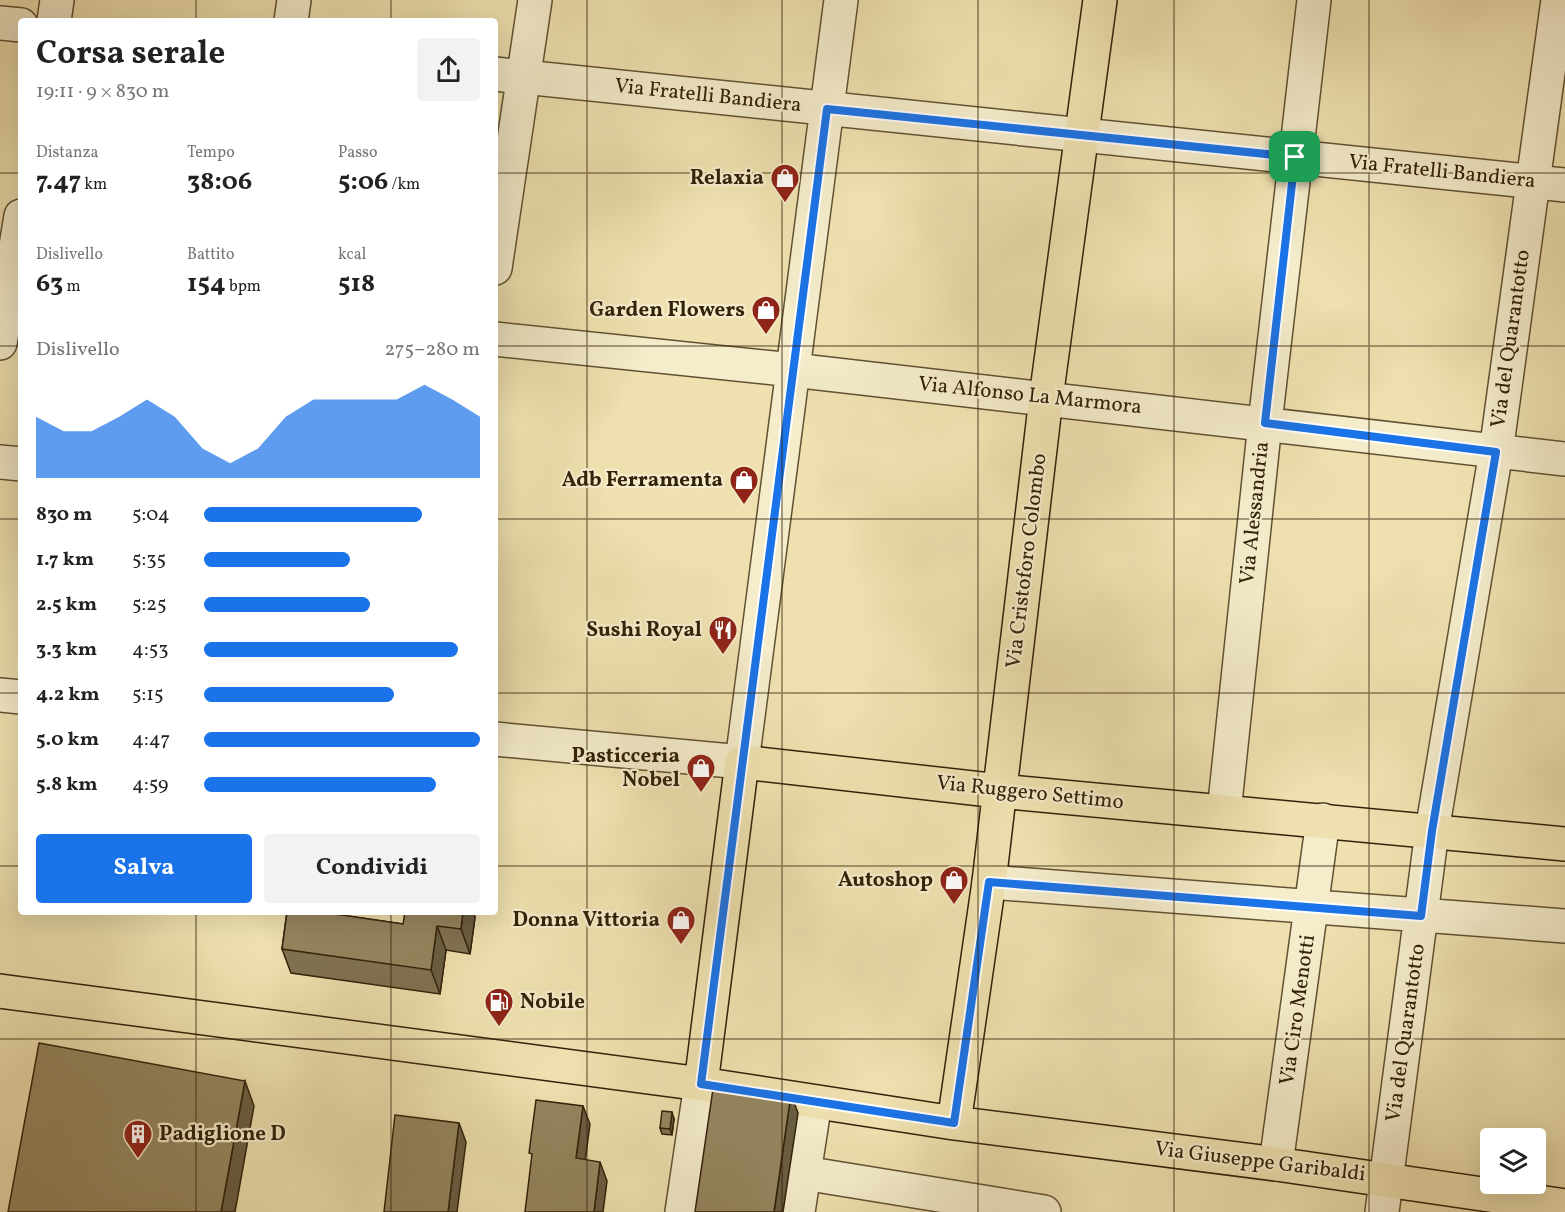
<!DOCTYPE html>
<html lang="it">
<head>
<meta charset="utf-8">
<style>
	body { margin:0; font-family:Vollkorn,serif; background:#f2f2f2; color:#222; height:100vh; display:flex; flex-direction:column; font-size:22px; white-space:nowrap }
	* { box-sizing:border-box; margin:0 }
	p { font-size:20px; color:#767676 }
	.icon { flex:none; width:33px; height:33px; fill:none; stroke:currentColor; stroke-width:2; stroke-linecap:round; stroke-linejoin:round }
	.map { position:relative; flex:1; overflow:hidden }
	.side { position:absolute; left:18px; top:18px; width:480px; height:897px; display:flex; flex-direction:column; background:#fff; border-radius:6px; box-shadow:0 6px 24px #0002 }
	.side>* { flex:none }
	.fabs { position:absolute; left:1480px; top:1128px; display:grid; gap:12px }
	.fabs a { display:grid; place-items:center; width:66px; height:66px; border-radius:6px; background:#fff; box-shadow:0 6px 24px #0002; font-size:30px }
	.pin { position:absolute; display:grid; place-items:center; width:51px; height:51px; color:#fff; margin:-26px; border-radius:12px; box-shadow:0 3px 9px #0006 }
	.round { display:grid; place-items:center; flex:none; width:63px; height:63px; border-radius:6px; background:#f2f2f2 }
	.overview { display:flex; align-items:center; justify-content:space-between; height:102px; padding:0 18px }
	h1 { font-size:33px; font-weight:700; line-height:45px }
	.stats { display:grid; grid-template-columns:repeat(3,1fr); gap:9px; height:102px; padding:6px 18px }
	.stats div { display:grid; align-content:center }
	.stats b { font-size:26px; font-weight:700 }
	.stats small { font-size:16px; font-weight:400 }
	.stats p { font-size:16px }
	.chart { height:168px; padding:12px 18px }
	.chart p { display:flex; justify-content:space-between }
	.chart svg { width:100%; height:108px; margin-top:6px; fill:#1a73e8; opacity:.7 }
	.primary-button { display:flex; gap:12px; margin-top:auto; padding:12px 18px }
	.primary-button a { flex:1; height:69px; border-radius:6px; background:#1a73e8; color:#fff; font-size:24px; font-weight:700; line-height:69px; text-align:center }
	.primary-button a+a { background:#f2f2f2; color:#222 }
	ul { padding:0 18px; list-style:none; font-size:20px }
	li { display:grid; grid-template-columns:96px 72px 1fr; align-items:center; height:45px }
	li i { height:15px; border-radius:8px; background:#1a73e8 }
	.map>svg:first-child { display:block }
	.lines { fill:none; stroke-linecap:round; stroke-linejoin:round }
	.minor-casing { stroke:#615132; stroke-width:36 }
	.major-casing { stroke:#322109; stroke-width:36 }
	.minor { stroke:#f4eccb; stroke-width:33 }
	.major { stroke:#eee1af; stroke-width:33 }
	.wall { fill:#7f7252; stroke:#322109; stroke-width:1.5 }
	.shaded-wall { fill:#685d42; stroke:#322109; stroke-width:1.5 }
	.building { fill:#94855f; stroke:#322109; stroke-width:1.5 }
	.route-casing { stroke:#fff; stroke-width:12 }
	.route { stroke:#1a73e8; stroke-width:8 }
	.grid { fill:none; stroke:#322109; stroke-width:1.5; stroke-opacity:0.55 }
	.labels { text-anchor:middle; dominant-baseline:central; stroke-width:4.5; stroke-linejoin:round; paint-order:stroke }
	.street-label { font-size:21px; fill:#322109; stroke:#f4eccb }
	.poi-label { font-size:21px; font-weight:bold; fill:#322109; stroke:#f4eccb; text-anchor:end }
</style>
</head>
<body>
<div class="map">
<svg width="1565" height="1212" viewBox="0 0 1565 1212">
	<rect width="100%" height="100%" fill="#eee1af"/>
	<filter id="stains"><feTurbulence type="fractalNoise" baseFrequency=".00333" numOctaves="4"/><feColorMatrix values="0 0 0 0 .2 0 0 0 0 .09 0 0 0 0 .02 0 0 0 .5 -.17"/></filter>
	<radialGradient id="worn" r=".72"><stop offset=".6" stop-color="#630" stop-opacity="0"/><stop offset="1" stop-color="#630" stop-opacity=".3"/></radialGradient>
	<g class="lines">
		<!-- minor casing -->
		<g class="minor-casing">
			<path id="minor" d="M54 21 57 0
				M291 21 294 0
				M0 23 21 25
				M495 74 1565 185
				M495 268 535 0
				M495 339 793 370 1565 459
				M0 343 21 216
				M0 462 21 464
				M0 695 21 697
				M495 739 742 762 841 0
				M1224 812 1265 423 1314 0
				M989 882 1565 926
				M1276 1164 1323 820
				M804 1173 1044 1212
				M682 1212 701 1084
				M798 1212 815 1102
				M1382 1212 1432 831 1496 452 1558 0"/>
		</g>
		<!-- major casing -->
		<g class="major-casing">
			<path id="major" d="M0 991 701 1084 954 1123 1276 1164 1565 1206
				M701 1084 742 762 999 791 1565 844
				M954 1123 989 882 1046 398 1100 0"/>
		</g>
		<!-- minor -->
		<use href="#minor" class="minor"/>
		<!-- major -->
		<use href="#major" class="major"/>
	</g>
	<!-- wall -->
	<path class="wall" d="M287 912H334L333 914 403 924 475 917 470 954 446 950 440 994 291 973 282 949Z
		M674 1119 672 1135 662 1134 660 1128Z"/>
	<!-- shaded-wall -->
	<path class="shaded-wall" d="M321 912H334L330 937Z
		M463 912H473L475 917 470 954 461 929Z
		M437 926 446 950 440 994 431 970Z
		M245 1081 254 1106 235 1212H221Z
		M791 1094 798 1113 783 1212H774Z
		M583 1106 590 1124 583 1177 576 1158Z
		M672 1112 674 1119 672 1135 670 1129Z
		M459 1123 466 1142 457 1212H448Z
		M600 1162 607 1181 603 1212H594Z"/>
	<!-- building -->
	<path class="building" d="M287 912H321L403 924 405 912H463L461 929 437 926 431 970 282 949Z
		M39 1043 245 1081 221 1212H8Z
		M714 1082 791 1094 774 1212H695Z
		M536 1100 583 1106 576 1158 600 1162 594 1212H525L532 1154 529 1153Z
		M662 1111 672 1112 670 1129 660 1128Z
		M395 1115 459 1123 448 1212H384Z"/>
	<g class="lines">
		<!-- route casing -->
		<g class="route-casing">
			<path id="route" d="M827 109 1295 157 1265 423 1496 452 1432 831 1421 916 989 882 954 1123 701 1084Z"/>
		</g>
		<!-- route -->
		<use href="#route" class="route"/>
	</g>
	<!-- grid -->
	<path class="grid" d="M196 0V21M391 0V21M587 0V1212M782 0V1212M978 0V1212M1174 0V1212M1369 0V1212M0 173H21M495 173H1565M0 346H21M495 346H1565M0 519H21M495 519H1565M0 693H21M495 693H1565M0 866H21M495 866H1565M196 912V1212M391 912V1212M0 1039H1565"/>
	<!-- icons -->
	<defs>
		<g id="shop-pin" transform="scale(1.5)"><path d="M0 17L-7.5 6A9.5 9.5 0 1 1 7.5 6Z" fill="#8f2418" stroke="#f4eccb"/><path d="M-5-2.5h2.3a2.7 3.5 0 0 1 5.4 0H5L5.5 6h-11ZM-1.5-2.5h3a1.5 2.3 0 0 0-3 0Z" fill="#fff"/></g>
		<g id="restaurant-pin" transform="scale(1.5)"><path d="M0 17L-7.5 6A9.5 9.5 0 1 1 7.5 6Z" fill="#8f2418" stroke="#f4eccb"/><path d="M-5-6h1v4h1v-4h1v4h1v-4h1v5L-1.5 .5V6h-2V.5L-5-1ZM5-6V6H3V1.5H1.5Q1.5-4 5-6Z" fill="#fff"/></g>
		<g id="fuel-pin" transform="scale(1.5)"><path d="M0 17L-7.5 6A9.5 9.5 0 1 1 7.5 6Z" fill="#8f2418" stroke="#f4eccb"/><path d="M-5.5-6h7V0h2V4h1.3V-2.5L3-4.5l.8-.8L6-3V5H2.5V1h-1V6h-7ZM-4.2-4.7v3.2H.2V-4.7Z" fill="#fff"/></g>
		<g id="building-pin" transform="scale(1.5)"><path d="M0 17L-7.5 6A9.5 9.5 0 1 1 7.5 6Z" fill="#8f2418" stroke="#f4eccb"/><path d="M-4-6H4V6H1V3H-1V6H-4ZM-2.5-4.3h1.7v1.8h-1.7ZM.8-4.3h1.7v1.8H.8ZM-2.5-1h1.7V.8h-1.7ZM.8-1h1.7V.8H.8Z" fill="#fff"/></g>
	</defs>
	<g fill-rule="evenodd">
		<use href="#shop-pin" x="785" y="178"/>
		<use href="#shop-pin" x="766" y="310"/>
		<use href="#shop-pin" x="744" y="480"/>
		<use href="#restaurant-pin" x="723" y="630"/>
		<use href="#shop-pin" x="701" y="768"/>
		<use href="#shop-pin" x="954" y="880"/>
		<use href="#shop-pin" x="681" y="920"/>
		<use href="#fuel-pin" x="499" y="1002"/>
		<use href="#building-pin" x="138" y="1134"/>
	</g>
	<g class="labels">
		<!-- street labels -->
		<g class="street-label">
			<text transform="translate(708 96) rotate(6)">Via Fratelli Bandiera</text>
			<text transform="translate(1442 172) rotate(6)">Via Fratelli Bandiera</text>
			<text transform="translate(1511 339) rotate(-82)">Via del Quarantotto</text>
			<text transform="translate(1030 396) rotate(6)">Via Alfonso La Marmora</text>
			<text transform="translate(1255 513) rotate(-84)">Via Alessandria</text>
			<text transform="translate(1027 561) rotate(-83)">Via Cristoforo Colombo</text>
			<text transform="translate(1030 793) rotate(6)">Via Ruggero Settimo</text>
			<text transform="translate(1298 1010) rotate(-82)">Via Ciro Menotti</text>
			<text transform="translate(1406 1033) rotate(-82)">Via del Quarantotto</text>
			<text transform="translate(1260 1162) rotate(7)">Via Giuseppe Garibaldi</text>
		</g>
		<!-- poi labels -->
		<g class="poi-label">
			<text x="764" y="178">Relaxia</text>
			<text x="745" y="310">Garden Flowers</text>
			<text x="723" y="480">Adb Ferramenta</text>
			<text x="702" y="630">Sushi Royal</text>
			<text x="680" y="756">Pasticceria<tspan x="680" dy="24">Nobel</tspan></text>
			<text x="933" y="880">Autoshop</text>
			<text x="660" y="920">Donna Vittoria</text>
			<text x="520" y="1002" text-anchor="start">Nobile</text>
			<text x="159" y="1134" text-anchor="start">Padiglione D</text>
		</g>
	</g>
	<rect width="100%" height="100%" filter="url(#stains)"/>
	<rect width="100%" height="100%" fill="url(#worn)"/>
</svg>
<div class="fabs">
<a><svg class="icon" aria-label="layers" viewBox="0 0 24 24"><path d="M12 4l9 5-9 5-9-5zM3 14l9 5 9-5"/></svg></a>
</div>
<div class="pin" style="left:1295px;top:157px;background:#1e9e55"><svg class="icon" aria-label="arrive" viewBox="0 0 24 24"><path d="M6 21V4h12l-3 4 3 4H6"/></svg></div>
<section class="side">
<div class="overview"><div><h1>Corsa serale</h1><p>19:11 · 9 × 830 m</p></div><a class="round"><svg class="icon" aria-label="share" viewBox="0 0 24 24"><path d="M12 15V3M7 8l5-5 5 5M5 13v7h14v-7"/></svg></a></div>
<div class="stats">
<div><p>Distanza</p><b>7.47<small> km</small></b></div>
<div><p>Tempo</p><b>38:06</b></div>
<div><p>Passo</p><b>5:06<small> /km</small></b></div>
</div>
<div class="stats">
<div><p>Dislivello</p><b>63<small> m</small></b></div>
<div><p>Battito</p><b>154<small> bpm</small></b></div>
<div><p>kcal</p><b>518</b></div>
</div>
<div class="chart"><p><span>Dislivello</span>275–280 m</p>
<svg viewBox="0 0 160 44" preserveAspectRatio="none"><path d="M0 44V19L10 25L20 25L30 19L40 12L50 19L60 32L70 38L80 32L90 19L100 12L110 12L120 12L130 12L140 6L150 12L160 19V44z"/></svg>
</div>
<ul>
<li><b>830 m</b>5:04<i style="width:79%"></i></li>
<li><b>1.7 km</b>5:35<i style="width:53%"></i></li>
<li><b>2.5 km</b>5:25<i style="width:60%"></i></li>
<li><b>3.3 km</b>4:53<i style="width:92%"></i></li>
<li><b>4.2 km</b>5:15<i style="width:69%"></i></li>
<li><b>5.0 km</b>4:47<i style="width:100%"></i></li>
<li><b>5.8 km</b>4:59<i style="width:84%"></i></li>
</ul>
<div class="primary-button"><a>Salva</a><a>Condividi</a></div>
</section>
</div>
</body>
</html>
